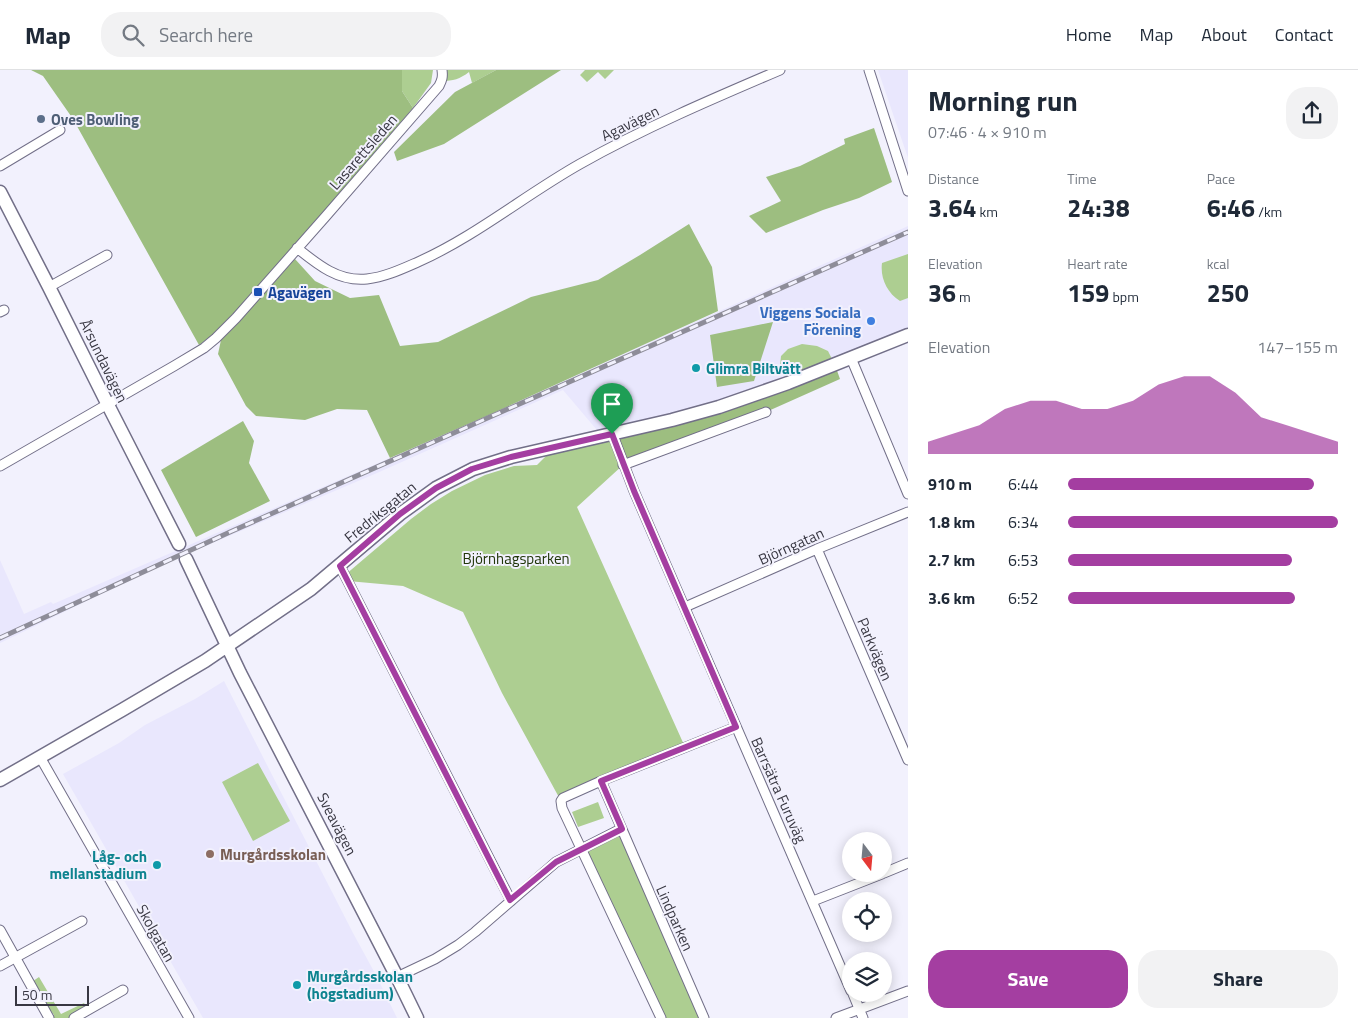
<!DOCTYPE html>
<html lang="en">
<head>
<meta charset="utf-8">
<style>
	body { margin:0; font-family:"Titillium Web",sans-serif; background:#f2f2f3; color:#1f2937; height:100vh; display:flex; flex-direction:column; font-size:19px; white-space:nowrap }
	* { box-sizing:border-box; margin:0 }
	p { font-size:16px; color:#747a83 }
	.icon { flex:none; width:28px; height:28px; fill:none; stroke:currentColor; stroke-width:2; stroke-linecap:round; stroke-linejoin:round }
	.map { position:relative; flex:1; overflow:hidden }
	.sheet { display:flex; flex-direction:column; background:#fff; width:450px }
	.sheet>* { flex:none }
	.needle { width:32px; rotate:164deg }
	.fabs { position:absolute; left:842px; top:762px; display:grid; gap:10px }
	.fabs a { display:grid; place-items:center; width:50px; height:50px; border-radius:50%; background:#fff; box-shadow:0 2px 12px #0003; font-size:25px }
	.scale { position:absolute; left:15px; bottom:12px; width:74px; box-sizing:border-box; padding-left:5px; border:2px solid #383742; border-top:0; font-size:14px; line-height:18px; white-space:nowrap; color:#383742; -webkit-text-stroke:4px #f2f1fd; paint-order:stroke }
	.pin { position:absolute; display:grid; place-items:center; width:42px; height:42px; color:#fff; margin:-51px -21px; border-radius:50% 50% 50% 0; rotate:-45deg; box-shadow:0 0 5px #0007 }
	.pin .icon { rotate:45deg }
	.round { display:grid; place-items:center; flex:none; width:52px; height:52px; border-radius:20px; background:#f2f2f3 }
	.overview { display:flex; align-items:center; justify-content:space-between; height:85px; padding:0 20px }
	h1 { font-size:28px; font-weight:700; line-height:38px }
	.figures { display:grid; grid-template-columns:repeat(3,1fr); gap:8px; height:85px; padding:5px 20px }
	.figures div { display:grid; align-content:center }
	.figures b { font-size:25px; font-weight:700 }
	.figures small { font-size:14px; font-weight:400 }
	.figures p { font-size:14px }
	.chart { height:140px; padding:10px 20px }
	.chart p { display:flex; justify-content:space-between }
	.chart svg { width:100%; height:90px; margin-top:5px; fill:#a43ea1; opacity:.7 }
	.primary-button { display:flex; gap:10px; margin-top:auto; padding:10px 20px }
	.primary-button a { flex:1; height:58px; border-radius:20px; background:#a43ea1; color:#fff; font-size:20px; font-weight:700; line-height:58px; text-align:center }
	.primary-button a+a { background:#f2f2f3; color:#1f2937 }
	ul { padding:0 20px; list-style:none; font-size:16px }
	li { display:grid; grid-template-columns:80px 60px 1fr; align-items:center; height:38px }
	li i { height:12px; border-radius:6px; background:#a43ea1 }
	header { display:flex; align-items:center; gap:30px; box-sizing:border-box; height:70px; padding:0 25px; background:#fff; border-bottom:1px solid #e0e1e3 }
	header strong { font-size:24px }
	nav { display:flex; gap:28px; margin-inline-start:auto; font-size:18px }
	.search { width:350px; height:45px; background:#f2f2f3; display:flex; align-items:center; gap:12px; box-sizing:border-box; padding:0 18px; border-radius:20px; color:#747a83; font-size:19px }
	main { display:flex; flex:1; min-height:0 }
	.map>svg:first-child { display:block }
	.built { fill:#e9e7fd }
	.green { fill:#adce91 }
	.forest { fill:#9dbe80 }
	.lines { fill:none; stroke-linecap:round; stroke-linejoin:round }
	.street-casing { stroke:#726f88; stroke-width:11 }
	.secondary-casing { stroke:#726f88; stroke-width:15 }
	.street { stroke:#fff; stroke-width:9 }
	.secondary { stroke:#fff; stroke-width:12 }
	.rail-casing { stroke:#8e8d99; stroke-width:5 }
	.rail { stroke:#f2f1fd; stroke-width:3; stroke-dasharray:9; stroke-linecap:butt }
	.route-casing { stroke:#fff; stroke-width:10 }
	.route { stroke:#a43ea1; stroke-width:6 }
	.service-dot { fill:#5c6f8a; stroke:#f2f1fd; stroke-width:2 }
	.transit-dot { fill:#1a4fb4; stroke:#f2f1fd; stroke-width:2 }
	.shop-dot { fill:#3f7fe0; stroke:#f2f1fd; stroke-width:2 }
	.culture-dot { fill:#0f9aa8; stroke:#f2f1fd; stroke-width:2 }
	.education-dot { fill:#8d6e63; stroke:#f2f1fd; stroke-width:2 }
	.labels { text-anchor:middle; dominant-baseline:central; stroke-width:4; stroke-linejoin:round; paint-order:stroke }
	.service-label { font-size:15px; font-weight:bold; fill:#4e5e75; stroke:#f2f1fd; text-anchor:start }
	.street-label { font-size:15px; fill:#383742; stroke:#f2f1fd }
	.transit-label { font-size:15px; font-weight:bold; fill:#164399; stroke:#f2f1fd; text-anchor:start }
	.shop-label { font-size:15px; font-weight:bold; fill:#366cbe; stroke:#f2f1fd; text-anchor:end }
	.culture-label { font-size:15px; font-weight:bold; fill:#0d838f; stroke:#f2f1fd; text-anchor:start }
	.park-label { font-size:15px; fill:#213609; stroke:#f2f1fd }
	.education-label { font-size:15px; font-weight:bold; fill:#785e54; stroke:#f2f1fd; text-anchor:start }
</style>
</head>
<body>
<header>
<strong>Map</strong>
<div class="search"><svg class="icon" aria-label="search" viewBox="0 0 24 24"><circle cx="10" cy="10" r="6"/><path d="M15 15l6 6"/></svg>Search here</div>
<nav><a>Home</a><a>Map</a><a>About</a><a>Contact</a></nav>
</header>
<main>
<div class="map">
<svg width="908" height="948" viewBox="0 0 908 948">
	<rect width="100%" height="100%" fill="#f2f1fd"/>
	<!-- built -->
	<path class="built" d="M878 0H908V88Z
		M908 156V265L788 313 602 366 563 320 377 403 163 494 0 573V490L24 544 51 532 53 534 489 345Z
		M224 611 353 863 377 907 397 948H203L63 704 119 673 145 655 195 629Z"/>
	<!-- green -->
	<path class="green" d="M402 0H433L431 13 413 38 402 21Z
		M442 0H496L472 13 469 2C460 9 453 11 442 11Z
		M585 0H614L605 9 598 2 587 12 580 5Z
		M908 184V228L900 231C887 223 880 208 882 193Z
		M802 274 817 276 828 281 833 291 786 309 780 297 781 286 788 279Z
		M612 363 623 395 577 437 685 677 561 731 502 623 463 542 403 516 348 511 345 505 411 449 431 434 452 421 485 405 514 396 537 395 556 376Z
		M258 693 290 751 253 771 222 712Z
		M598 732 604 748 578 757 572 742Z
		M621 759 704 948H661L582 779Z
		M39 907 61 944 84 933 88 940 74 948H49L54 945 51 941 47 943 30 913Z"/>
	<!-- forest -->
	<path class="forest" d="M31 0H402V21L413 38 249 229 218 261 199 275 73 49 43 6Z
		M496 0H561L444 74 397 91 394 82 455 22Z
		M874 58 892 112 859 128 823 140 766 163 749 146 781 131 766 107 800 96 845 74 844 69Z
		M689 154 712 197 718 241 489 345 390 388 367 340 337 339 305 350 256 346 246 336 218 284 221 270 295 189 315 211 350 228 379 225 400 276 438 272 531 227 598 210 640 185Z
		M773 252 754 311 717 317 710 265Z
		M835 295 840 309 766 342 623 395 612 363 672 350Z
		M243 351 254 371 249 393 270 431 196 467 161 400Z"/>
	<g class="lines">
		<!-- street casing -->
		<g class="street-casing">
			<path id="street" d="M869 0 908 121
				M0 96 60 60
				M297 178C318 195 339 212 367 209 385 207 402 199 418 192 476 166 525 125 580 94 644 58 712 29 780 0
				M49 217 107 185
				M0 242 4 240
				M851 288 908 424
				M612 363 634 421 851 921
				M623 395 766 342
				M0 396 174 296 204 278 216 268 236 248 326 146 439 16C442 10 443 7 442 0
				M817 479 908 690
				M340 496 511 831
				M685 537 817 479 908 442
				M40 687 189 948
				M601 711 736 657
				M884 803 908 793
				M813 831 882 804
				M0 860 49 948
				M0 896 82 851
				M397 907 435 889 458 875 475 862 556 792 621 759
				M853 924 863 948
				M74 948 123 920
				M661 948 562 738 561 731 563 728 601 711 704 948
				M836 948 908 921"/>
		</g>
		<!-- secondary casing -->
		<g class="secondary-casing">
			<path id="secondary" d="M0 122 49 217 108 335 179 474
				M186 489 240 603 397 907 417 948
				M0 710 122 640 205 591 311 519 400 444 436 418 473 399 511 387 672 350 719 337 788 313 908 265"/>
		</g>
		<!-- street -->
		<use href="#street" class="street"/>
		<!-- secondary -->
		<use href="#secondary" class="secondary"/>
		<!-- rail casing -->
		<g class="rail-casing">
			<path id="rail" d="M0 568 230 462 908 162"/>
		</g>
		<!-- rail -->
		<use href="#rail" class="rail"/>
	</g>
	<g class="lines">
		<!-- route casing -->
		<g class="route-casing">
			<path id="route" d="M612 364 634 421 736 657 601 711 622 759 556 792 510 830 340 496 400 444 436 418 472 399 511 387Z"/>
		</g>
		<!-- route -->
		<use href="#route" class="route"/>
	</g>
	<!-- markers -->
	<circle class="service-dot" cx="41" cy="49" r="5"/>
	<rect class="transit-dot" x="253" y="217" width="10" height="10" rx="2.5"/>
	<circle class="shop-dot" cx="871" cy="251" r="5"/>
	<g class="culture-dot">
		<circle cx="696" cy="298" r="5"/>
		<circle cx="157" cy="795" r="5"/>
		<circle cx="297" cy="915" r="5"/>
	</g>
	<circle class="education-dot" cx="210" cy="784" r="5"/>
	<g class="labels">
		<!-- service labels -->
		<g class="service-label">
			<text x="51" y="49">Oves Bowling</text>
		</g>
		<!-- street labels -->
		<g class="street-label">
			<text transform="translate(630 53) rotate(-26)">Agavägen</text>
			<text transform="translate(363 82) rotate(-49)">Lasarettsleden</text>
			<text transform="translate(104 291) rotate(64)">Årsundavägen</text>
			<text transform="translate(380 442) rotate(-39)">Fredriksgatan</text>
			<text transform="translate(791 476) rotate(-24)">Björngatan</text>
			<text transform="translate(875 579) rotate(67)">Parkvägen</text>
			<text transform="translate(779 720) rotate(66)">Barrsätra Furuväg</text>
			<text transform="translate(337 754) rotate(63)">Sveavägen</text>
			<text transform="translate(675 848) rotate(66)">Lindparken</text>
			<text transform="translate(156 863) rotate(61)">Skolgatan</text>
		</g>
		<!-- transit labels -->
		<g class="transit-label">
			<text x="268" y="222">Agavägen</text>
		</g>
		<!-- shop labels -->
		<g class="shop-label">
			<text x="861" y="242">Viggens Sociala<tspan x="861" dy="17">Förening</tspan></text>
		</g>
		<!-- culture labels -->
		<g class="culture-label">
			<text x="706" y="298">Glimra Biltvätt</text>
			<text x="147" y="786" text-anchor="end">Låg- och<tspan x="147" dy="17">mellanstadium</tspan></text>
			<text x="307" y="906">Murgårdsskolan<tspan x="307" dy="17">(högstadium)</tspan></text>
		</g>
		<!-- park labels -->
		<g class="park-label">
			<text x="516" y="488">Björnhagsparken</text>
		</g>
		<!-- education labels -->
		<g class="education-label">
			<text x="220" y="784">Murgårdsskolan</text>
		</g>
	</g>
</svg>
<div class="fabs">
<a><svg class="needle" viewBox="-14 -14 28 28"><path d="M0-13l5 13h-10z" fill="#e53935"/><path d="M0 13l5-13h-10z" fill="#747a83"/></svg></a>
<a><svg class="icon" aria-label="locate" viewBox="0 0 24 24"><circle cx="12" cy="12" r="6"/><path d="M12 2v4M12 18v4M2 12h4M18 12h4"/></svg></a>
<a><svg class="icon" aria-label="layers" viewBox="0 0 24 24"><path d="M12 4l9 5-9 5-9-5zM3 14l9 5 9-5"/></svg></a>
</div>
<div class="scale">50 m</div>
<div class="pin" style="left:612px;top:364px;background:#1e9e55"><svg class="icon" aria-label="arrive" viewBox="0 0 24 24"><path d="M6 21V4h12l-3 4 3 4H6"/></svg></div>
</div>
<section class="sheet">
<div class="overview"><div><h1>Morning run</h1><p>07:46 · 4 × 910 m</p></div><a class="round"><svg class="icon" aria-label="share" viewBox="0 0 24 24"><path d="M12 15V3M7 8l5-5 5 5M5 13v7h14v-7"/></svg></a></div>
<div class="figures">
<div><p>Distance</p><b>3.64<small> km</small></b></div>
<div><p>Time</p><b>24:38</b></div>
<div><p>Pace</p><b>6:46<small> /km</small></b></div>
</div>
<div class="figures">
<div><p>Elevation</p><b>36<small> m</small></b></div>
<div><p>Heart rate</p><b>159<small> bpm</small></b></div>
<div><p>kcal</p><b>250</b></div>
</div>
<div class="chart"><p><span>Elevation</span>147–155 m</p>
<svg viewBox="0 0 160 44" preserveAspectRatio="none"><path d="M0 44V38L10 34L20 30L30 22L40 18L50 18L60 22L70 22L80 18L90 10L100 6L110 6L120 14L130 26L140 30L150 34L160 38V44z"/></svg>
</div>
<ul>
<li><b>910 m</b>6:44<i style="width:91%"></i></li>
<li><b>1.8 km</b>6:34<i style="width:100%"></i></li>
<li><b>2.7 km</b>6:53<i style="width:83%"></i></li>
<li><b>3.6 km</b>6:52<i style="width:84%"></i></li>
</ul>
<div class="primary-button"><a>Save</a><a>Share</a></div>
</section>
</main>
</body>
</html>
